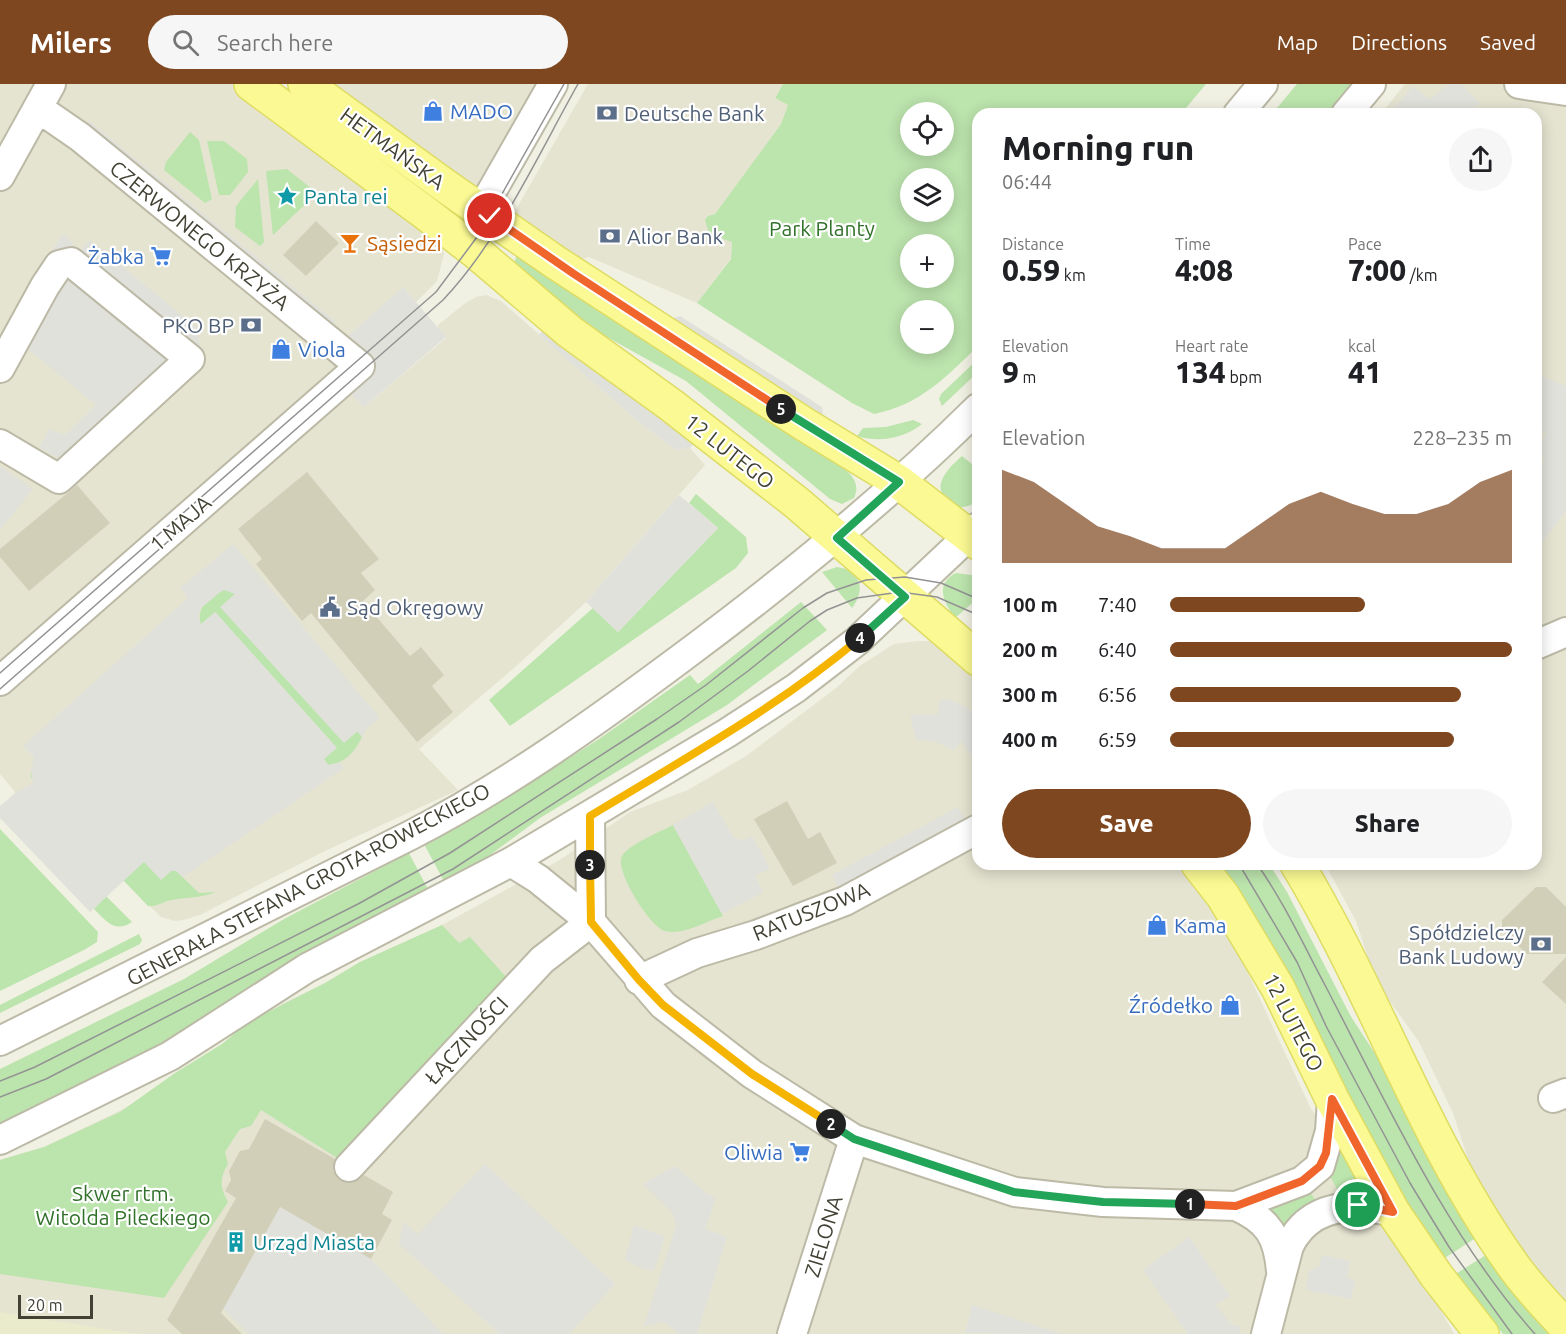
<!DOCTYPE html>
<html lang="en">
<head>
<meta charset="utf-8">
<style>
	body { margin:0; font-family:Ubuntu,sans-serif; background:#f6f6f6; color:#202124; height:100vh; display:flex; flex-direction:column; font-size:22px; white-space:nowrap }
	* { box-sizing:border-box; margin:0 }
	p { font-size:20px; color:#757577 }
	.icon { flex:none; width:33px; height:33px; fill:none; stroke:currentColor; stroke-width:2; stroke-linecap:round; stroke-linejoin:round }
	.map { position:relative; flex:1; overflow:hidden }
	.sheet { position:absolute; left:972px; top:24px; width:570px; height:762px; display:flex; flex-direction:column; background:#fff; border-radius:18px; box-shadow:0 3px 15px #0003 }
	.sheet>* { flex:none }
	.tools { position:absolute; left:900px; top:18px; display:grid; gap:12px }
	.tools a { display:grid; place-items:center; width:54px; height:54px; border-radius:50%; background:#fff; box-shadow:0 3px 15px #0003; font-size:30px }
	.scale { position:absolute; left:18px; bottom:15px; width:75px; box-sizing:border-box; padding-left:6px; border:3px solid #424134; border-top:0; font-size:16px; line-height:21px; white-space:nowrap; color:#424134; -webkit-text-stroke:4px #fff; paint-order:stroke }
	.pin { position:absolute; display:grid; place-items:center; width:51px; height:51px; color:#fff; margin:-26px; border:3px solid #fff; border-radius:50%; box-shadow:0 2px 6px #0007 }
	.km { position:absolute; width:30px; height:30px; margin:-15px; border-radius:50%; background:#222; color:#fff; font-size:16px; line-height:30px; text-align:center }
	.round { display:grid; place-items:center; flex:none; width:63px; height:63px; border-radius:32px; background:#f6f6f6 }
	.summary { display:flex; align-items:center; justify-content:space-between; height:102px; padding:0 30px }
	h1 { font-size:33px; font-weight:800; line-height:45px }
	.stats { display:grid; grid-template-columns:repeat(3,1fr); gap:9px; height:102px; padding:6px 30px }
	.stats div { display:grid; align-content:center }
	.stats b { font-size:30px; font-weight:800 }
	.stats small { font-size:16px; font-weight:400 }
	.stats p { font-size:16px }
	.chart { height:168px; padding:12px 30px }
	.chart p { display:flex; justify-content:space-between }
	.chart svg { width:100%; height:108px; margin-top:6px; fill:#7e471f; opacity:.7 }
	.button { display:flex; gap:12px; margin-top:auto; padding:12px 30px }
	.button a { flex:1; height:69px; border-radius:36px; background:#7e471f; color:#fff; font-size:24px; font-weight:800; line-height:69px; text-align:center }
	.button a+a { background:#f6f6f6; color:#202124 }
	ul { padding:0 30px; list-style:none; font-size:20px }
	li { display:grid; grid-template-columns:96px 72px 1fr; align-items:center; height:45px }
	li i { height:15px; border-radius:8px; background:#7e471f }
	header { display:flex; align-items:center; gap:36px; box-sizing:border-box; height:84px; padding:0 30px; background:#7e471f; color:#fff }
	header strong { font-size:28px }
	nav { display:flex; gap:33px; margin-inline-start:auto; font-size:21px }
	.search { width:420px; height:54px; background:#f6f6f6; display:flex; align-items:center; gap:15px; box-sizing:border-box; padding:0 21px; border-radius:33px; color:#757577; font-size:22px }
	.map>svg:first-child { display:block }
	.residential { fill:#e5e4d1 }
	.education { fill:#eaeacd }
	.green { fill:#bce4ad; fill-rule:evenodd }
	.parking { fill:#e1e1dc }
	.building { fill:#d2cfb9 }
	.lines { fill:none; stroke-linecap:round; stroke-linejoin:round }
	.minor-casing { stroke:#bcbaa6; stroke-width:32 }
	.major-casing { stroke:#dedc64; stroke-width:36 }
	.minor { stroke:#fff; stroke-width:28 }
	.major { stroke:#faf993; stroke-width:33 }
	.tram { stroke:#939393; stroke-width:1.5 }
	.split-1-casing { stroke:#fff; stroke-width:12 }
	.split-2-casing { stroke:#fff; stroke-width:12 }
	.split-3-casing { stroke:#fff; stroke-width:12 }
	.split-4-casing { stroke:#fff; stroke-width:12 }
	.split-5-casing { stroke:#fff; stroke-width:12 }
	.split-6-casing { stroke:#fff; stroke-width:12 }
	.split-1 { stroke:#f0652b; stroke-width:8 }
	.split-2 { stroke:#22a559; stroke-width:8 }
	.split-3 { stroke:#f5b400; stroke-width:8 }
	.split-4 { stroke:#f5b400; stroke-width:8 }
	.split-5 { stroke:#22a559; stroke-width:8 }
	.split-6 { stroke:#f0652b; stroke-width:8 }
	.labels { text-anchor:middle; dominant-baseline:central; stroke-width:4.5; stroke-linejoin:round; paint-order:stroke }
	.shop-label { font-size:21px; fill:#366cbe; stroke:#fff; text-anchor:start }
	.service-label { font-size:21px; fill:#4e5e75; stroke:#fff; text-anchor:start }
	.street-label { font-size:21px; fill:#424134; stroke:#fff }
	.culture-label { font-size:21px; fill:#0d838f; stroke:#fff; text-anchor:start }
	.park-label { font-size:21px; fill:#31712a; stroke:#fff }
	.food-label { font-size:21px; fill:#c56008; stroke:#fff; text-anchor:start }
</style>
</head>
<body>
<header>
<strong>Milers</strong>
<div class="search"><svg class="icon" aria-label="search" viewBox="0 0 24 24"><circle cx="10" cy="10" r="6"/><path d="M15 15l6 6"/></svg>Search here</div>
<nav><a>Map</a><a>Directions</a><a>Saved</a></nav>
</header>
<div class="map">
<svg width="1566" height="1250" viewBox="0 0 1566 1250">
	<rect width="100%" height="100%" fill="#f1f1e3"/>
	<!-- residential -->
	<path class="residential" d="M0 0H236L441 159 444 170 437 197 416 218 403 203 369 274 370 293 364 323 446 254 437 242 464 220 476 213 486 211 501 217 640 339 676 366 690 364 705 381 586 518 514 584 419 665 458 706 325 767 202 830 184 836 175 837 161 833 123 796 90 828 16 714 15 708 0 690Z
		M327 0H538L476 112Z
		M588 0H783L775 13 788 21 781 40 715 130 711 131 732 158 731 174 697 219 589 173 576 177 511 134Z
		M1405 0H1566V1216L1558 1217 1510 1153 1471 1084 1453 1029 1419 958 1376 898 1356 837 1325 780H1536V30H1381Z
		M918 557H931L947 565 978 588V780H1185L1240 872 1311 1025 1342 1065 1431 1209 1454 1250H0V1076L44 1063 138 1018 175 989 197 977 282 920 325 899 360 878 442 841 473 824 558 777 630 728 688 706 746 672 836 604 861 581 894 560Z"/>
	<!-- education -->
	<path class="education" d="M0 1228 117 1247 142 1250H0Z"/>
	<!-- green -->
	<path class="green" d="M783 0H1206L1181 30H978V262C946 293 920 321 874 330L852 319 697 219 731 175 732 158 709 150 705 136 708 132 715 130 781 40 788 21 775 14ZM910 28H944V62H910ZM910 94H944V128H910ZM910 160H944V194H910ZM910 226H944V260H910Z
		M1297 0H1354L1330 30H1272Z
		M190 48 199 56 212 115 205 119 164 86 166 78Z
		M207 57H224L247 75 248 88 230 111H219Z
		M287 85 317 109 273 151 266 87Z
		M258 95 264 158 260 162 235 143 236 122Z
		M516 173H519L837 378C848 388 862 397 854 414L842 420 830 415 686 297 589 243 514 181Z
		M978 275V288L942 322 939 315 941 310Z
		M913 336 922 340C905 354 879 359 857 352L863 344 886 343Z
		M962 372 978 385V418C972 420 966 424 959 423 949 422 938 409 941 399 944 388 954 379 962 372Z
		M696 410 746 453 748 469 736 484 510 642 489 616 593 524 618 548 718 444 689 419Z
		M837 483C861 486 866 506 852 524L822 488Z
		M956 489 978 492V514L955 534C944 519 934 500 956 489Z
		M224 505 236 510 221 523 344 658 358 647 362 653C355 668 345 679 328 681L324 675 336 663 215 528 201 541C195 524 210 513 224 505Z
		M801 518 827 546 727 621 540 734 447 803 424 760 509 712 599 655 690 591 698 600Z
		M52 677 161 795 171 787H176L199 809 216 808C201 814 188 813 172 816 164 817 157 823 148 822L123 796 139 782 31 693 33 680Z
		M673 741 723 832C707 837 682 852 665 847 650 843 614 786 622 772 629 760 660 748 673 741Z
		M0 745 98 848 97 858 84 866 0 907Z
		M409 769 431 811 173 956 0 1041V985L184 895 284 835Z
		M1219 780H1269L1287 808 1350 931 1396 1002 1479 1152 1443 1175 1389 1089 1283 882 1239 808Z
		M106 812 132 838C115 850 105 836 94 825Z
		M442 841 459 859 470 853 507 894 342 1077 261 1026 251 1042 240 1045 225 1068 228 1080C219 1095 220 1103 228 1118L164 1214 0 1190V1076L44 1063 120 1028 175 989 222 960 248 938 325 899 360 878Z
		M139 850 142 856 140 860 0 929V921Z
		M1339 1064 1364 1107 1363 1110 1341 1113 1327 1086Z
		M1308 1105 1318 1120 1286 1148 1265 1125Z
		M1489 1169 1552 1250H1503L1454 1191Z"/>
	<!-- parking -->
	<path class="parking" d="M1449 0H1461L1480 19 1466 30H1389L1413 2 1430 15Z
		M89 37 335 237 328 245 83 46Z
		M64 149 79 168 90 156 196 243 204 279 84 388 39 364 49 345 65 351 96 321 17 256 48 192 38 186Z
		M403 203 446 253 364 323 351 310 370 293 360 282 369 274 347 253Z
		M680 232 822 323 824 337 667 236Z
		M554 234 705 348 690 364 676 366 640 339 539 251Z
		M1539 291 1566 302V427L1536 466V387L1546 375 1536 367V363L1547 350 1536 341V296Z
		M0 382 33 405 0 446Z
		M679 411 718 444 618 548 586 518Z
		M233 460 380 634 368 643 362 653 357 647 344 659 220 523 235 510 224 506 219 509 200 525 198 533 201 540 215 528 337 664 324 675 328 681 340 679 344 684 183 793 176 787H171L161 796 144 778 90 828 0 734V722L15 709 33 699 31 685 34 673 23 662 188 514 180 504Z
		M940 615 952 616 978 630V681L961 657 954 666 934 657 916 656 910 631H937Z
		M713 718 734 754 744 756 752 752 770 784 755 792 763 808 722 830 673 741Z
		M958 723 972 748 845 817 832 791Z
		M485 1080 615 1200 569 1250H500L399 1160 403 1138 418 1150Z
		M675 1082 706 1109 716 1114 705 1145 727 1153 697 1250H680L664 1238 644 1242 676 1142 673 1130 668 1124 643 1100Z
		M277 1119 371 1175 443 1250H249L220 1222Z
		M634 1141 665 1153 654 1187 641 1184 625 1176Z
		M1189 1153 1230 1212 1216 1221 1232 1241 1241 1243 1239 1250H1188L1143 1186Z
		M1322 1171 1350 1177 1347 1193 1355 1196 1351 1215 1306 1206 1309 1187 1319 1182Z
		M972 1221 1062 1250 965 1249Z"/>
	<!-- building -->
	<path class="building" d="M316 137 339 159 306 192 283 171Z
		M307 388 379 475 361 489 375 506 363 517 410 572 421 563 444 591 432 602 453 628 417 658 311 529 302 537 256 480 262 475 238 445Z
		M77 401 110 439 29 507 0 473V465Z
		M787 717 808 755 820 748 837 779 793 802 754 735Z
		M1536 803H1546L1566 823V870H1527L1502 847V836Z
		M1566 873V920L1542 898Z
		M265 1035 335 1075 333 1087 338 1095 346 1099H353L364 1091 393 1108 382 1130 392 1136 371 1175 280 1123 221 1229 242 1250H182L167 1236 236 1114 225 1107 231 1096 229 1087 240 1067 249 1065Z"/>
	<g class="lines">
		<!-- minor casing -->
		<g class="minor-casing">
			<path id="minor" d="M1519 0 1566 7
				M1238 30 1263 0
				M1346 30 1371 0
				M0 92 51 0
				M481 126 553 0
				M0 284 45 202 59 181 71 178 190 275 59 395 0 360
				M1536 561 1566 548
				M0 597 360 282 80 53 38 24
				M590 732 591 838
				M511 778 538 795 591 838 663 921 752 990 854 1055 1015 1108 1103 1118 1236 1122 1302 1097 1320 1082 1330 1047 1332 1015
				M639 896 697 869 756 851 845 817 978 745
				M0 957 411 751C506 702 594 639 680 575 785 497 885 416 978 324
				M1553 1014 1566 1009
				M0 1056 170 972 307 884 511 778 727 649 796 604 857 557 978 443
				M349 1083 542 876 591 838
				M1236 1122C1268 1136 1278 1152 1281 1187
				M792 1250 854 1055
				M1266 1250 1289 1162C1309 1120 1353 1118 1393 1128"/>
		</g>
		<!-- major casing -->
		<g class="major-casing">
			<path id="major" d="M251 0 424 128 476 168 570 248 671 321 797 419 978 575
				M305 0 444 101 555 178 804 340 899 398 978 459
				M1198 780 1223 812 1278 904 1332 1015 1393 1128 1436 1191 1482 1250
				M1297 780C1374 907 1424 1056 1510 1177 1526 1201 1547 1222 1566 1243"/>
		</g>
		<!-- minor -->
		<use href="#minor" class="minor"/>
		<!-- major -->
		<use href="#major" class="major"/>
		<!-- tram -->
		<path class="tram" d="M0 589 436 208 480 149 564 0
			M0 605 443 216C499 157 538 71 578 0
			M1239 780 1297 878 1326 942 1410 1099 1449 1163 1512 1250
			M1257 780C1284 818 1304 862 1326 903 1386 1018 1448 1153 1535 1250
			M0 997 35 983 358 820 450 769 657 635 706 601 803 524 827 509 866 496 905 493 941 499 978 515
			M0 1013 46 995 453 785 679 638 748 587 810 537 827 526 857 514 900 508 937 513 978 531"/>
	</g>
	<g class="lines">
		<!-- split-1 casing -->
		<g class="split-1-casing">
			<path id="split-1" d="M1190 1120 1236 1122 1302 1097 1320 1082 1326 1069 1332 1015 1393 1128 1358 1121"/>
		</g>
		<!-- split-2 casing -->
		<g class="split-2-casing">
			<path id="split-2" d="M831 1040 854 1055 1014 1108 1103 1118 1190 1120"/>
		</g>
		<!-- split-3 casing -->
		<g class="split-3-casing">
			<path id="split-3" d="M590 781 591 838 639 896 663 921 752 990 831 1040"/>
		</g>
		<!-- split-4 casing -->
		<g class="split-4-casing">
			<path id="split-4" d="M590 781V732C682 676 777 624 860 554"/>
		</g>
		<!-- split-5 casing -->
		<g class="split-5-casing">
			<path id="split-5" d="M781 325 899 398 837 454 905 513 860 554"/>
		</g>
		<!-- split-6 casing -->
		<g class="split-6-casing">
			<path id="split-6" d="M490 132 574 190 781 325"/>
		</g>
		<!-- split-1 -->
		<use href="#split-1" class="split-1"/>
		<!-- split-2 -->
		<use href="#split-2" class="split-2"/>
		<!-- split-3 -->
		<use href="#split-3" class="split-3"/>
		<!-- split-4 -->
		<use href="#split-4" class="split-4"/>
		<!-- split-5 -->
		<use href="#split-5" class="split-5"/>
		<!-- split-6 -->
		<use href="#split-6" class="split-6"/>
	</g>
	<!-- icons -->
	<defs>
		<g id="shop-bare" transform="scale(1.62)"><path d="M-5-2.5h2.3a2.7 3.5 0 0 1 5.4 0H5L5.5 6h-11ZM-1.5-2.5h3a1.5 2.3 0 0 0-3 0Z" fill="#3f7fe0" stroke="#fff" stroke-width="2.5" paint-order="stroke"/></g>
		<g id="bank-bare" transform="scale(1.62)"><path d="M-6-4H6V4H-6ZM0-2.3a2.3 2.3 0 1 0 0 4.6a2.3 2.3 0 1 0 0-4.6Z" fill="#5c6f8a" stroke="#fff" stroke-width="2.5" paint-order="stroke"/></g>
		<g id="sight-bare" transform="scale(1.62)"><path d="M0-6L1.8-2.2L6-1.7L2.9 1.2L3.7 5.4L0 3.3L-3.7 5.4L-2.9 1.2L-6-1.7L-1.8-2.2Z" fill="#0f9aa8" stroke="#fff" stroke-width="2.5" paint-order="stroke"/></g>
		<g id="bar-bare" transform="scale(1.62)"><path d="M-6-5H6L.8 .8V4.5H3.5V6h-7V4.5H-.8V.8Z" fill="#e8710a" stroke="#fff" stroke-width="2.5" paint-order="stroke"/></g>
		<g id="supermarket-bare" transform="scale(1.62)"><path d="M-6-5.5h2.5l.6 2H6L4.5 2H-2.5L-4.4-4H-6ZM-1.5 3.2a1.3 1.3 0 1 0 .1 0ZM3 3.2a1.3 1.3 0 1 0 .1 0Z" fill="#3f7fe0" stroke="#fff" stroke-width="2.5" paint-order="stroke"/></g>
		<g id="civic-bare" transform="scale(1.62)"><path d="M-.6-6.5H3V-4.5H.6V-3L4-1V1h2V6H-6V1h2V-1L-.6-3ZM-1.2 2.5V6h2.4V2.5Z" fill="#5c6f8a" stroke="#fff" stroke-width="2.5" paint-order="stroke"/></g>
		<g id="building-bare" transform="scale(1.62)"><path d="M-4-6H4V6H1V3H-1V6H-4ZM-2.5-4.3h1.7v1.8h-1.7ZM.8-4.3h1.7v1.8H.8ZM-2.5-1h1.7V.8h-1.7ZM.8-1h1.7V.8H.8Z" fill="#0f9aa8" stroke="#fff" stroke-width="2.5" paint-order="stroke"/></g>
	</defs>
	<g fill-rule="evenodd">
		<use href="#shop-bare" x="433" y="27"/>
		<use href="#bank-bare" x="607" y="29"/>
		<use href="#sight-bare" x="287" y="112"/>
		<use href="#bank-bare" x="610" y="152"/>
		<use href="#bar-bare" x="350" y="159"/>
		<use href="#supermarket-bare" x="161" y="172"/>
		<use href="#bank-bare" x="251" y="241"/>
		<use href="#shop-bare" x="281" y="265"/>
		<use href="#civic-bare" x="330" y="523"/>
		<use href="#shop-bare" x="1157" y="841"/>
		<use href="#bank-bare" x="1541" y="860"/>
		<use href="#shop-bare" x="1230" y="921"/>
		<use href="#supermarket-bare" x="800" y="1068"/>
		<use href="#building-bare" x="236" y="1158"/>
	</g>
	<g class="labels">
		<!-- shop labels -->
		<g class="shop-label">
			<text x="450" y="27">MADO</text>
			<text x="144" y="172" text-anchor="end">Żabka</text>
			<text x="298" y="265">Viola</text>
			<text x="1174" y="841">Kama</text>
			<text x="1213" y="921" text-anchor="end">Źródełko</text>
			<text x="783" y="1068" text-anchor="end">Oliwia</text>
		</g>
		<!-- service labels -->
		<g class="service-label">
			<text x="624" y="29">Deutsche Bank</text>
			<text x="627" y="152">Alior Bank</text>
			<text x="234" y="241" text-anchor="end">PKO BP</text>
			<text x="347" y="523">Sąd Okręgowy</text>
			<text x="1524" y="848" text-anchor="end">Spółdzielczy<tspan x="1524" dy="24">Bank Ludowy</tspan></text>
		</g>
		<!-- street labels -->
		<g class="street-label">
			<text transform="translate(393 64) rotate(36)">HETMAŃSKA</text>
			<text transform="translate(200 151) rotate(39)">CZERWONEGO KRZYŻA</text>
			<text transform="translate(730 367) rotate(38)">12 LUTEGO</text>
			<text transform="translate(180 439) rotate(-41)">1 MAJA</text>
			<text transform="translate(308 800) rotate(-28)">GENERAŁA STEFANA GROTA-ROWECKIEGO</text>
			<text transform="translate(811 827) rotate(-22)">RATUSZOWA</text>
			<text transform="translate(1294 938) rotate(63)">12 LUTEGO</text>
			<text transform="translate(466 956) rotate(-47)">ŁĄCZNOŚCI</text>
			<text transform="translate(823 1152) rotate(-73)">ZIELONA</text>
		</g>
		<!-- culture labels -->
		<g class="culture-label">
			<text x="304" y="112">Panta rei</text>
			<text x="253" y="1158">Urząd Miasta</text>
		</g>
		<!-- park labels -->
		<g class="park-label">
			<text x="822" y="144">Park Planty</text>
			<text x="123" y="1109">Skwer rtm.<tspan x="123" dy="24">Witolda Pileckiego</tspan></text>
		</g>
		<!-- food labels -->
		<g class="food-label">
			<text x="367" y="159">Sąsiedzi</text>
		</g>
	</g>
</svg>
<div class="tools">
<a><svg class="icon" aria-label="locate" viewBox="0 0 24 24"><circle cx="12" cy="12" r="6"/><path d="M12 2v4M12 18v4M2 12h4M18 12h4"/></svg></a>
<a><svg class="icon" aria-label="layers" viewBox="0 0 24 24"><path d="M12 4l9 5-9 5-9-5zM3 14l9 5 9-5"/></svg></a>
<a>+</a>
<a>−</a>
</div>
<div class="scale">20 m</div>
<div class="pin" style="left:1358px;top:1121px;background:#1e9e55"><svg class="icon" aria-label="arrive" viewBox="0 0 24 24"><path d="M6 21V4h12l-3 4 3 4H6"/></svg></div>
<div class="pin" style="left:490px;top:132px;background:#d93025"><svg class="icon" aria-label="check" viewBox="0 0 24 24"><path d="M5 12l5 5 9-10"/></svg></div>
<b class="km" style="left:1190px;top:1120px">1</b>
<b class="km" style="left:831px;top:1040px">2</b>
<b class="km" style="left:590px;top:781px">3</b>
<b class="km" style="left:860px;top:554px">4</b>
<b class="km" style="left:781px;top:325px">5</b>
<section class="sheet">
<div class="summary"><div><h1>Morning run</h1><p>06:44</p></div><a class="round"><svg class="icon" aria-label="share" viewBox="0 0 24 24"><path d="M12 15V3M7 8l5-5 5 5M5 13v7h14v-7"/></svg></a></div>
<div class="stats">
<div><p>Distance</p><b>0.59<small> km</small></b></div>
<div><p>Time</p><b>4:08</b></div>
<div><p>Pace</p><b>7:00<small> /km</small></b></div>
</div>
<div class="stats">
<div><p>Elevation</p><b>9<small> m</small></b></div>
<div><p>Heart rate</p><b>134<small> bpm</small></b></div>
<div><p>kcal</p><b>41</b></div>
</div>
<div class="chart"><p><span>Elevation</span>228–235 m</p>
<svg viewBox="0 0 160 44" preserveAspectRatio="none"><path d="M0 44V6L10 11L20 20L30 29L40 33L50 38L60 38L70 38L80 29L90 20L100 15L110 20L120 24L130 24L140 20L150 11L160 6V44z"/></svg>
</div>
<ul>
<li><b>100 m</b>7:40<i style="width:57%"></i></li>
<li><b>200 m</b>6:40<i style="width:100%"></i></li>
<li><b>300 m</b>6:56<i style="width:85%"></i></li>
<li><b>400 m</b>6:59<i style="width:83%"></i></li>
</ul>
<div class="button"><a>Save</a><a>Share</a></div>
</section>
</div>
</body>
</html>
